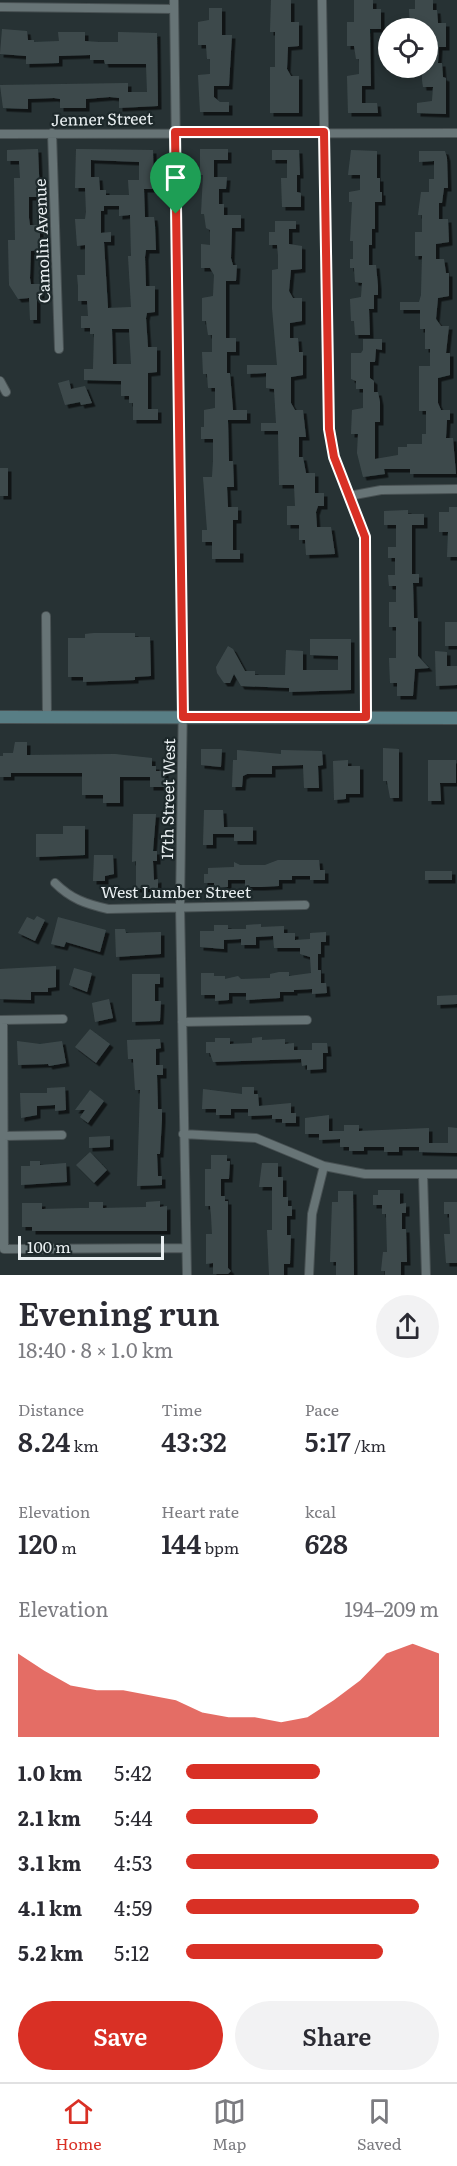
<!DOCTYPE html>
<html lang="en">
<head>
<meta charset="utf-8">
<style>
	body { margin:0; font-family:Literata,serif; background:#f2f2f3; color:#2b2b33; height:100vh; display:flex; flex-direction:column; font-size:22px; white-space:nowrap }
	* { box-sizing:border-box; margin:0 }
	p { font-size:20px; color:#7c7c81 }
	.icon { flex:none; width:33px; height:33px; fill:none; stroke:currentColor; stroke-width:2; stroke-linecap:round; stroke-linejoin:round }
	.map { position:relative; height:1275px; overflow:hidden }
	.details { display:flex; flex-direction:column; background:#fff; flex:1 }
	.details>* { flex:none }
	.fabs { position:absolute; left:378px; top:18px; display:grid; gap:12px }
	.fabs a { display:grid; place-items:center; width:60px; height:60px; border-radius:50%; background:#fff; box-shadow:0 3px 9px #0003; font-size:30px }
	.scale { position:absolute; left:18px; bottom:15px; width:146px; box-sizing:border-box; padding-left:6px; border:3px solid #e9eff1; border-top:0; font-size:16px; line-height:21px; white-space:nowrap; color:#e9eff1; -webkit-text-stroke:4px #1d282a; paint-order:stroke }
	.pin { position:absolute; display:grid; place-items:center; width:51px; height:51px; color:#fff; margin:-62px -26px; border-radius:50% 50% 50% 0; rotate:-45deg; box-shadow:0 0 6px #0007 }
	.pin .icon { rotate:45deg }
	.round { display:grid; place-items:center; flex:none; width:63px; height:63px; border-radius:32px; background:#f2f2f3 }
	.head { display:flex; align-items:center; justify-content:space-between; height:102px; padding:0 18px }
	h1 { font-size:33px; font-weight:600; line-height:45px }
	.metrics { display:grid; grid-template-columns:repeat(3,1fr); gap:9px; height:102px; padding:6px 18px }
	.metrics div { display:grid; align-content:center }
	.metrics b { font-size:26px; font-weight:600 }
	.metrics small { font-size:16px; font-weight:400 }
	.metrics p { font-size:16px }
	.chart { height:168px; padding:12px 18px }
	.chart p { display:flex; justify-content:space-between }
	.chart svg { width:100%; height:108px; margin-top:6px; fill:#d93025; opacity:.7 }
	.primary-button { display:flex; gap:12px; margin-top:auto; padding:12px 18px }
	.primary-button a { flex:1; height:69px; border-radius:36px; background:#d93025; color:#fff; font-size:24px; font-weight:600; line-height:69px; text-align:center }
	.primary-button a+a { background:#f2f2f3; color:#2b2b33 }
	ul { padding:0 18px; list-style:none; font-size:20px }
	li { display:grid; grid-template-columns:96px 72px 1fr; align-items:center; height:45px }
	li i { height:15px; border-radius:8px; background:#d93025 }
	.tabs { display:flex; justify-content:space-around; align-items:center; height:84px; border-top:2px solid #e1e1e2; background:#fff; font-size:16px; color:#7c7c81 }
	.tabs a { display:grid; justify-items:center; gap:3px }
	.tabs .active { color:#d93025 }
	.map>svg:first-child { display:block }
	.building { fill:#3e4a4c; fill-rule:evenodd; filter:url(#shadow) }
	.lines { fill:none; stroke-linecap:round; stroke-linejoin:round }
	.street-casing { stroke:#485153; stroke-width:10 }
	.secondary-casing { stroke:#485153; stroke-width:14 }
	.street { stroke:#677476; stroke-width:8 }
	.secondary { stroke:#587e85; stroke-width:12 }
	.route-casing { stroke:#fff; stroke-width:12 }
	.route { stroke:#d93025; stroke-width:8 }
	.labels { text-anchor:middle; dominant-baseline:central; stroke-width:4.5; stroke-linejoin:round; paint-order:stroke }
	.street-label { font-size:16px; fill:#e9eff1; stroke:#1d282a }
</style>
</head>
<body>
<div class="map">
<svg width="457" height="1275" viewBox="0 0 457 1275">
	<defs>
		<filter id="shadow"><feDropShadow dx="3.5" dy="3.5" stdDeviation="0" flood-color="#0009"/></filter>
	</defs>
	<rect width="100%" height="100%" fill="#273234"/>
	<!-- building -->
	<path class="building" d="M271 0H291V22H299V46L288 47 287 69 291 76H299V113H270V67H275V32H270Z
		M354 0H373V9H381V29H370L371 86H362V103H377L378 113H348L347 76 359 74V59H356L354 46H347V22H354Z
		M415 0H433V10H437L438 23H446V47H439L438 63H442L443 77 446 78V114L417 113V103L432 101 433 87H423L422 80V68H428V28H410L409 9H415Z
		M209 8H222V35H232L229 86H214V97L220 102H229V112H200L198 75 210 74V59H207L206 45H198V22L209 20Z
		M2 29 27 31 28 40H34V42L59 41 58 32H85V41L99 42H118V32L157 33 158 106 119 108V98L110 97 86 99V108H60V99L54 98 28 99V109L3 108 0 85 128 83V92H147L146 64H105L104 60H90V55L59 56V63L26 64V56L0 54Z
		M38 149 40 197H29V218L30 225H40V250L31 251 30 278 31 284H41V296H37V320H30L29 298 18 299 9 285 8 240H15L14 178H20L19 161H7V150Z
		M76 149 153 150 154 189H144L145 217H154L155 225 156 250H146L145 257 146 286H155V312L147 313 146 318 148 347H157V372L148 373V409H158V420H133V403H129V396H121V381L84 380V369H93L94 334H90V328H81V316H88L87 301H78V286L77 275H85V245L77 246 75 219H85L86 212 85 188H75ZM91 160 139 162V180H128L129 195H106V190H100L99 177H91ZM104 206H119V216L130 215 131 256H128L131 307 108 308 104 242H111V232L101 233V211H104ZM112 329H129L131 364H113Z
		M200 149H228V160H214V177H227L226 189H219V204H224V215H241V228H232L231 258 233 265H237L236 281H226V338H236V352H227V373H230L233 410H247V420H228L229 461H233L234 487H227L228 507H238V520H233V550H240V559H212V542H202V530H207L203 477H212L213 461V439H201V427H204V410L215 408V388H208L207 374H203L202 352H212V335H208L206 321H202V298L213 296 214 275 210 268H201V244L210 245V230L206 228 204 214H201L203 175H200Z
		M272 150H299L300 175H297V192L301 193V207H282L281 178H287V160H272Z
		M351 150 377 151V178H380V192H382V202H375V229H372V245H369V265H376L378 286V295H374V309H369L370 335H355L354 321H351L350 299 361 297 362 283 355 282 354 268H350V259H353V241H350L352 202H349V192L360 190V175H348Z
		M419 151H445L447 158 448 188H444L442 203H439V219H448L449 242 436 244V259H444L446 273H449V296L438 298 436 319 441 326H449L446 353H450V375L438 378V403L441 410H450V420H447L446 438H453L456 474H410V469H384L385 474 363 477 357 453 358 434H351L352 410 363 408V389H356V381L351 379V353H361L363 350V339H382V350L376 349 375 362H370V378L374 381V392H378L380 402V422H375V459L398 455V447H407V444H422V434H426V411H419V366H430V349H425V329H420V310H400V302H419L421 295 422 256H415V232H422V215H418L421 192H429V179H434V161L419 162Z
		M275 221H296V229H289V244L302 246V269L291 270 289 291 293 298H302V321L290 323V338H298L299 352H303V375L291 377V403L295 410H303L306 437H299V457H303L306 473H315V493H324V506H318L316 512 317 527H331L335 554 306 555 305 540H299V525H287V506H295L294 485H279L278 431H261V423H276L274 389 266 388V373L247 374V365H277L272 308V270L278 269V255L277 245H269V232H275Z
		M69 380 71 389 85 386 92 403 81 405 80 402 65 405 58 383Z
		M0 468H8V496H0Z
		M449 507H457V557H447L448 532H439V512H449Z
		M408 510V514H424V525H412V574H419V583H413L414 618H418V656L429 668 415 669 413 696H397V683H390L389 658H396V627H389V602H396V586H389L388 575H395V558H388V547H396V525H384V511Z
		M445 622H457V646H445Z
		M94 633H135V637H150L151 676 135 677V680L83 682V677H68V638H85V634Z
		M310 639H351V690L289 692V688L241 686 234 674 230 683H224L217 673 216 667 228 646 233 649 245 671H255V675H285L286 650 303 651V670H338V656L310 655Z
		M435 651 447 652V666H457V685L436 686Z
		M15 742H27V755L115 754 152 758V766H156V771H165V787H150V777H120V803H103V795H82V773H11V777H0V756H3V753H13Z
		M383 748 399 749V798H390L387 781H383Z
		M201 749H222L221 767 201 765Z
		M237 750 281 754V750L322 751 323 765 318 766 319 788H304L303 765 272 766V774H247L243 776 242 787H232L233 760H237Z
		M348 760V766H360V794H346V799L334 800 333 761Z
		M428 760H456V783H440L441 801H428Z
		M204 810H223L224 827H253V841H234V834H213V845H203Z
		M133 814H156L153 851H157V861H153L154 880 158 879V889H136V861L132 862Z
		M63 826H85V855L36 857V834H63Z
		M94 855H113L114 874 105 876V881H93Z
		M278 860H319L320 870H325V880H310V876H292V880H279V886L261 887H245V880H228V887L214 888V883H204V874H208V868L234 867V862L240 865H265Z
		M425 871H452V880H425Z
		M37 916 45 920 35 941 18 933 27 917 34 920Z
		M58 917 106 930 100 952 66 942 64 947 51 944Z
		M261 924V927L284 926V933H295V940L310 939V933L326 932V942H321V954H318V970H321V983H326L327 993 312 994V989L294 990V992H280V998L246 1000V993H229V1000L215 1001V995H201V973H214V976H225V979L238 976 241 979 270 978V974L279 972H289V976L311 973 310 957 300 954V948H274L273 936 256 937V945H241V939L224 940V949L200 947V931H214V925H228V929H246V925Z
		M115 929H125L126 933 161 932V954L116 957Z
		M56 966V987L48 988V992H31V1000L0 999V969Z
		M74 968 92 973 87 992 69 985Z
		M132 974H160V984H155V1001H161L160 1021 132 1022Z
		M457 995V1004L437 1005V996Z
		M109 999 113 1018 95 1022 92 1003Z
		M90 1029 110 1044 96 1063 75 1047Z
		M262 1037V1040L285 1039V1044L294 1043V1050H312V1043H327L328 1053H323V1069L307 1070V1065L302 1066 301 1059 213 1062 210 1053H206V1042H215V1038H230V1044L252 1043V1038Z
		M160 1039 161 1048 156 1049V1065H163V1075H157L158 1109H162V1119L160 1154H157L158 1176H162V1185L137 1186 140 1090H135L133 1059H128L127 1040Z
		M17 1041 40 1044 62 1041 66 1063 49 1066 48 1064 18 1065Z
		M65 1087 66 1110 55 1111V1105L37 1106V1115L21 1118 20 1093H47V1088Z
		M242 1087H254V1094H258L259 1106 291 1103V1113H296V1123H282V1119H272V1115L248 1116V1109H231V1115H216V1109H202L203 1089 242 1094Z
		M90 1090 104 1101 88 1123 80 1117 85 1110H75Z
		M329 1115V1131H344V1125H359V1131L429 1128V1143H448V1127L457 1128V1153L419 1152V1147H399V1152H384V1147H364V1151H349V1147H340V1139L319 1140V1134H305V1118Z
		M110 1136V1147L89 1148V1137Z
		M90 1152 107 1170 94 1183 76 1165Z
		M211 1155H227V1161H230L229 1179H221V1196H225V1201H228V1268L231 1271 228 1274H213V1263L206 1264V1234H212L211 1215 210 1206H205V1169H211Z
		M30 1161H40V1165L66 1163 67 1182 21 1185V1166H30Z
		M262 1163H278V1177H283V1197H288V1206H292V1216H287V1235H291L290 1264H284V1275H269L267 1230H272V1187H259Z
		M378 1190H400V1204L406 1203V1213H402V1229H406L407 1262H401V1275H385V1271H381L383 1252H387L386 1214H382V1205H373V1195H378Z
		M338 1191H353L354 1275H336V1262H330L332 1202H338Z
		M160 1201V1207L167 1206V1231H32V1227H22V1203H42V1209L82 1208H89V1202H103V1208L146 1207V1202Z
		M444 1202H457V1263H446L444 1234H450L449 1214H444Z"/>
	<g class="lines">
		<!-- street casing -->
		<g class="street-casing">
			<path id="street" d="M174 0 183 698 180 906 187 1275
				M322 0 329 429 334 457 365 537 366 717
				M0 7 174 9
				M52 133 59 349
				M0 134 457 133
				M0 381 6 392
				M349 496 381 490 457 489
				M46 616 47 717
				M55 883C71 899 86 904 108 909L305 905
				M0 1020 63 1019
				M3 1020 4 1249 186 1248
				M182 1022 307 1020
				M183 1134 256 1138 324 1166 365 1174H457
				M3 1136 62 1135
				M423 1174 426 1275
				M309 1275 312 1214 324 1166"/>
		</g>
		<!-- secondary casing -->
		<g class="secondary-casing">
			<path id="secondary" d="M0 717 457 718"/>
		</g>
		<!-- street -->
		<use href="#street" class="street"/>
		<!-- secondary -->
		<use href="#secondary" class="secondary"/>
	</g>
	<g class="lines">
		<!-- route casing -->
		<g class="route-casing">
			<path id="route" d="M175 132H324L329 429 334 457 365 537 366 717H183Z"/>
		</g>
		<!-- route -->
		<use href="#route" class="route"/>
	</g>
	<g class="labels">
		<!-- street labels -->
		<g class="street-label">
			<text transform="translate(102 118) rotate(-1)">Jenner Street</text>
			<text transform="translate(41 241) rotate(-92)">Camolin Avenue</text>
			<text transform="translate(167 799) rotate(-89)">17th Street West</text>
			<text x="176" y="891">West Lumber Street</text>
		</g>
	</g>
</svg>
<div class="fabs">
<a><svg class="icon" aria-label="locate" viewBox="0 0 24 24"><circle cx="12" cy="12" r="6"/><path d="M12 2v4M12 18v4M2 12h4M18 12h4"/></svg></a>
</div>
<div class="scale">100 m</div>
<div class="pin" style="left:176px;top:214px;background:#1e9e55"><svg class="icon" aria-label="arrive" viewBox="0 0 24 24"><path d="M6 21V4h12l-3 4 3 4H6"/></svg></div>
</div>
<section class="details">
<div class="head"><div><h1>Evening run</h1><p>18:40 · 8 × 1.0 km</p></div><a class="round"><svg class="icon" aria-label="share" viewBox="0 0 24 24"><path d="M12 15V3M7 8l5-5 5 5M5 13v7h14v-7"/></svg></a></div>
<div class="metrics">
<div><p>Distance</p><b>8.24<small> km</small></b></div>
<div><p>Time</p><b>43:32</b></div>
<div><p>Pace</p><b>5:17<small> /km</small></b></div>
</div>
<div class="metrics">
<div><p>Elevation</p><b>120<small> m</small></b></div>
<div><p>Heart rate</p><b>144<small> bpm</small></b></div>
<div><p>kcal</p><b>628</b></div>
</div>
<div class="chart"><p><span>Elevation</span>194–209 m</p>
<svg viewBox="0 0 160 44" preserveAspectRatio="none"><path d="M0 44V10L10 17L20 23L30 25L40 25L50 27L60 29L70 34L80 36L90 36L100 38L110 36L120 29L130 21L140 10L150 6L160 10V44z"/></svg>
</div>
<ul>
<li><b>1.0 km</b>5:42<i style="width:53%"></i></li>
<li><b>2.1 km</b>5:44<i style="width:52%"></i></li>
<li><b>3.1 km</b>4:53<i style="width:100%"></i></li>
<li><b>4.1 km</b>4:59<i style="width:92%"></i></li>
<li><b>5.2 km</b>5:12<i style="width:78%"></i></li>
</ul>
<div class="primary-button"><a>Save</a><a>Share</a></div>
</section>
<nav class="tabs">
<a class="active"><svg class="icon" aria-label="home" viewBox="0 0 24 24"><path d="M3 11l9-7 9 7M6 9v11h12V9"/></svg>Home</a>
<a><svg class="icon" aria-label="map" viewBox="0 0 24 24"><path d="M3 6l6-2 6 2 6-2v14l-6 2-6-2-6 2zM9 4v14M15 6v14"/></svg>Map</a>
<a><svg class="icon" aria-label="saved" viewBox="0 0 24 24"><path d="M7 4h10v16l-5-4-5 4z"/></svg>Saved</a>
</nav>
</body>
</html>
